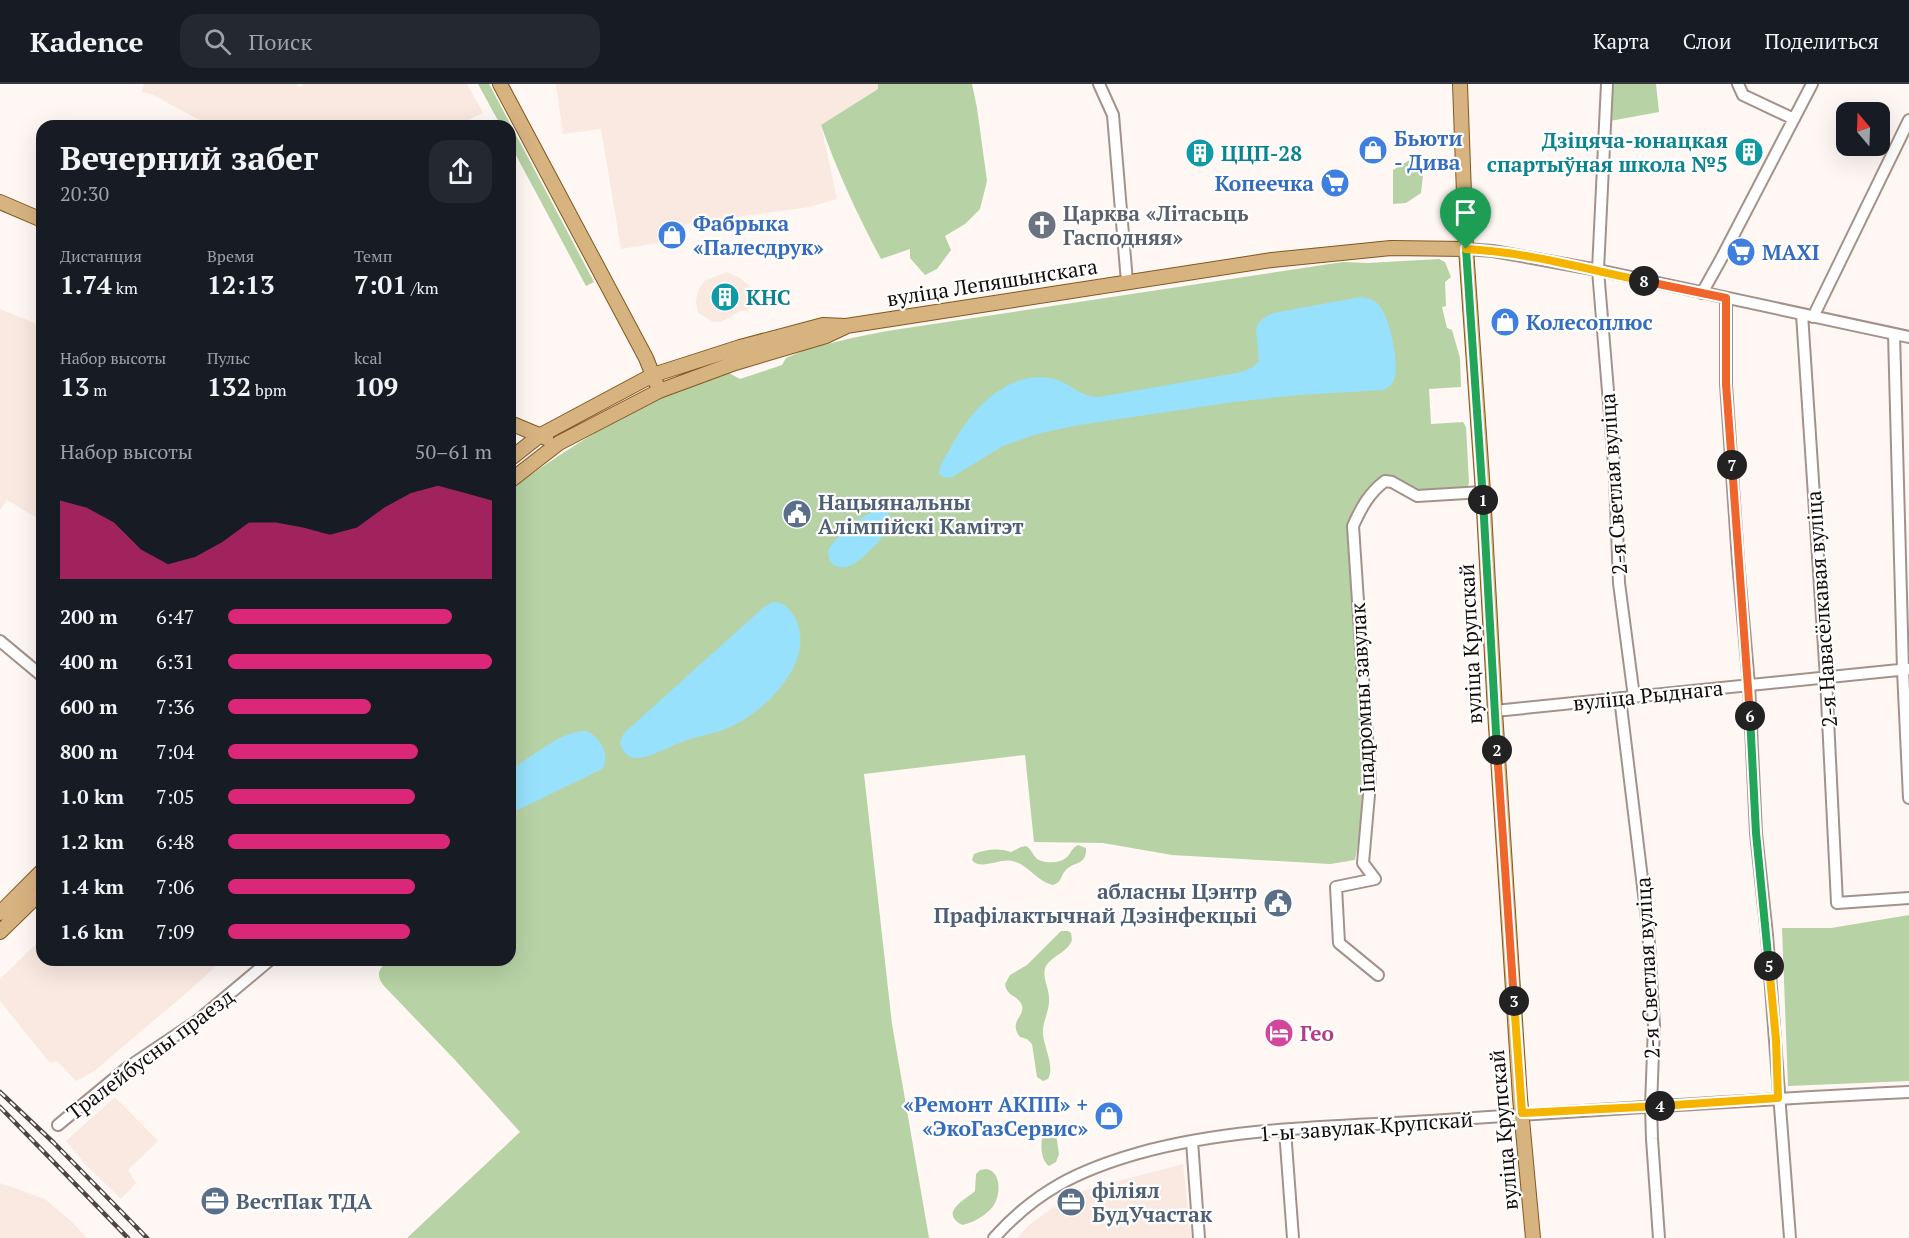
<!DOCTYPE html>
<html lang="ru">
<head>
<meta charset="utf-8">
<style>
	body { margin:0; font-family:"PT Serif",serif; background:#242831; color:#f1f3f6; height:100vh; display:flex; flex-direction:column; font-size:22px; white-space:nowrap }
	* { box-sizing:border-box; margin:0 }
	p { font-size:20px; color:#9ea1a6 }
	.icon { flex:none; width:33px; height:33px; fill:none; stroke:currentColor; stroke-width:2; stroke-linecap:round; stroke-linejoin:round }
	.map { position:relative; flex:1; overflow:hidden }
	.sheet { position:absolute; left:36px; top:36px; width:480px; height:846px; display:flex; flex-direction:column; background:#171b24; border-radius:18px; box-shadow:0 6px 24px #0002 }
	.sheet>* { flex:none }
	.needle { width:39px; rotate:341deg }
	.fabs { position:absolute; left:1836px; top:18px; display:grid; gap:12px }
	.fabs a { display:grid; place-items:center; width:54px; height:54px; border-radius:12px; background:#171b24; box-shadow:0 6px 24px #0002; font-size:30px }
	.pin { position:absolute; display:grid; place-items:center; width:51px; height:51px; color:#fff; margin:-62px -26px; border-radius:50% 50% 50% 0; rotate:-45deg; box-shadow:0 0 6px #0007 }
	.pin .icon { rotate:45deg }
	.km { position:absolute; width:30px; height:30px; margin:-15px; border-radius:50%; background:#222; color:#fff; font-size:16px; line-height:30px; text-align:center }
	.round { display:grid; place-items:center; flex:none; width:63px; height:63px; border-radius:18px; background:#242831 }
	.headline { display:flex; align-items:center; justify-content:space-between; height:102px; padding:0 24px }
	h1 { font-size:33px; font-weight:700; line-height:45px }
	.stats { display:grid; grid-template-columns:repeat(3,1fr); gap:9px; height:102px; padding:6px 24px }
	.stats div { display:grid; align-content:center }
	.stats b { font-size:26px; font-weight:700 }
	.stats small { font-size:16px; font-weight:400 }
	.stats p { font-size:16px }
	.chart { height:168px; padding:12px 24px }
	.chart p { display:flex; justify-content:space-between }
	.chart svg { width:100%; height:108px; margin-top:6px; fill:#db2777; opacity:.7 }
	ul { padding:0 24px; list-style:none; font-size:20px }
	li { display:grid; grid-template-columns:96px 72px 1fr; align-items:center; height:45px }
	li i { height:15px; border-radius:8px; background:#db2777 }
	header { display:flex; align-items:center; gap:36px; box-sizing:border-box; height:84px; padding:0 30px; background:#171b24; border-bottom:2px solid #363941 }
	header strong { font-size:28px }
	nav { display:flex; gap:33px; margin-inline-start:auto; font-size:21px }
	.search { width:420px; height:54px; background:#242831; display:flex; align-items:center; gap:15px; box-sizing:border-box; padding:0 21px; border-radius:18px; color:#9ea1a6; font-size:22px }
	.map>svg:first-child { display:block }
	.built { fill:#f9e9e1 }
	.green { fill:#b7d2a5 }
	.water { fill:#98e1fc }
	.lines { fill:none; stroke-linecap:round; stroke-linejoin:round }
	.minor-casing { stroke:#a4928a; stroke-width:14 }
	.major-casing { stroke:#82581f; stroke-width:16 }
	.minor { stroke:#fff; stroke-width:10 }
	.major { stroke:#d7b380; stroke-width:14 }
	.rail-casing { stroke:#4c4542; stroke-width:4.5 }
	.rail { stroke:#fff; stroke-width:2; stroke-dasharray:7; stroke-linecap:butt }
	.split-1-casing { stroke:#fff; stroke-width:12 }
	.split-2-casing { stroke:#fff; stroke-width:12 }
	.split-3-casing { stroke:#fff; stroke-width:12 }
	.split-4-casing { stroke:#fff; stroke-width:12 }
	.split-5-casing { stroke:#fff; stroke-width:12 }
	.split-6-casing { stroke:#fff; stroke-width:12 }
	.split-7-casing { stroke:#fff; stroke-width:12 }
	.split-8-casing { stroke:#fff; stroke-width:12 }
	.split-9-casing { stroke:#fff; stroke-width:12 }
	.split-1 { stroke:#22a559; stroke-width:8 }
	.split-2 { stroke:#22a559; stroke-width:8 }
	.split-3 { stroke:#f0652b; stroke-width:8 }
	.split-4 { stroke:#f5b400; stroke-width:8 }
	.split-5 { stroke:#f5b400; stroke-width:8 }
	.split-6 { stroke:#22a559; stroke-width:8 }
	.split-7 { stroke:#f0652b; stroke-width:8 }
	.split-8 { stroke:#f0652b; stroke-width:8 }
	.split-9 { stroke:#f5b400; stroke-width:8 }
	.labels { text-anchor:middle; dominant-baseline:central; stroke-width:4.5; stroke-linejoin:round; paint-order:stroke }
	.shop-label { font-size:21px; font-weight:bold; fill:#366cbe; stroke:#fff; text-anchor:start }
	.culture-label { font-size:21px; font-weight:bold; fill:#0d838f; stroke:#fff; text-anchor:start }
	.worship-label { font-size:21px; font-weight:bold; fill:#5b616d; stroke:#fff; text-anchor:start }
	.street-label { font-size:21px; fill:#130d0a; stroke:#fff }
	.service-label { font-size:21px; font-weight:bold; fill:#4e5e75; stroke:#fff; text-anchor:start }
	.hotel-label { font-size:21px; font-weight:bold; fill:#b23c85; stroke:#fff; text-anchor:start }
</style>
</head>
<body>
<header>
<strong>Kadence</strong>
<div class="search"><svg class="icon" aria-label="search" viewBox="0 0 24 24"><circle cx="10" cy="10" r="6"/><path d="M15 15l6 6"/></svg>Поиск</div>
<nav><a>Карта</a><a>Слои</a><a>Поделиться</a></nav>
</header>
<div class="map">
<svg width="1909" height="1154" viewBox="0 0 1909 1154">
	<rect width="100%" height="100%" fill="#fff7f3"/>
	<!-- built -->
	<path class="built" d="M144 0H298L297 2 302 3 303 0H467L483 29 456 42H211L151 10 142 8Z
		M556 0H878V5L821 41 837 115 809 123 685 140 687 154 621 165 601 45 563 50Z
		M727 188 740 194 752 204 756 220 748 226 740 227 721 238H713L698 229 696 217 698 207 704 197Z
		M0 225 32 238 42 245V437L7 416 0 426Z
		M42 854V876H223L184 911 93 988 76 997 57 977 50 979 0 917V895Z
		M115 1013 158 1057 128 1086 136 1099 121 1115 84 1079 66 1057Z
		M1183 1080 1191 1154H1017L1029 1141 1052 1124 1063 1121V1114L1095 1103Z
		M0 1099 45 1115 71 1137 87 1154H0Z"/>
	<!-- green -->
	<path class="green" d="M478 0H489L594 198 586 202 510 60V42H501Z
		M878 0H972L977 24 987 97 980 125 965 140 945 152 951 166 937 185 925 191 910 174V165L881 175C858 132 837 87 821 41L878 5Z
		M1612 0H1656L1659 28 1610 37Z
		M1413 74 1423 91 1421 109 1406 119 1393 120V86Z
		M1439 175 1445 178 1451 193 1445 198 1446 222 1442 223 1447 244 1452 246 1460 274 1461 303 1429 305 1431 340 1463 338 1466 343 1469 399 1467 405 1422 413 1385 399 1349 449 1363 697 1359 754 1355 776 1330 780 1172 771 1103 759 1034 758 1025 671 864 690 892 940 929 1154H407L520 1048 456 977 384 902C375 891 379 885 388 876H510V406C574 359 652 310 729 289L740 295 782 281 786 274 807 265 852 254 887 247 1343 178 1368 179Z
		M1078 761 1086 764C1087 782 1073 777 1065 787 1060 793 1062 798 1053 801 1037 798 1028 780 1012 777 1000 774 980 787 972 776L974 770C986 765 1000 764 1011 768L1021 763 1026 762C1032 765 1033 773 1039 776 1048 780 1062 779 1068 772 1072 767 1072 764 1078 761Z
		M1909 831V997L1788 1002 1782 844H1831Z
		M1061 847H1068L1071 849 1072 856C1067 869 1053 871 1046 882 1041 892 1049 903 1049 914 1050 926 1042 938 1043 950 1044 964 1055 982 1048 995L1043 997 1037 993 1032 960 1027 955 1020 953C1008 937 1025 933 1022 922 1019 911 1007 914 1005 900L1010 891 1027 881Z
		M1050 1045 1056 1050 1059 1070 1056 1078 1049 1082C1040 1076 1040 1057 1044 1047Z
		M986 1085C1001 1087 1001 1109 994 1121 987 1131 973 1139 962 1141 938 1128 967 1115 975 1107L976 1090 980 1086Z"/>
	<!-- water -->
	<path class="water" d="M1360 213C1367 214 1372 215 1377 219 1390 231 1400 281 1394 296 1391 302 1388 304 1383 306L1299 311 1234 318 1079 341 1037 350 1003 362 952 393 945 394 939 390C939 380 946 373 950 365 968 330 1004 287 1049 294 1068 296 1078 313 1099 313L1242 288 1253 283 1259 277 1256 245C1259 236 1265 232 1274 229Z
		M880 425C891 428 895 437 889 446 877 458 852 493 834 481 829 478 829 474 828 468 832 454 866 428 880 425Z
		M773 518C785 518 791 526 796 536 816 577 765 628 730 643 714 650 697 652 682 658 667 663 650 675 634 674 625 672 622 666 620 658L624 649 764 523Z
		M586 647C600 652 611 672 602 685L522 724 510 728V686C529 675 564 645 586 647Z"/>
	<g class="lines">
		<!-- minor casing -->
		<g class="minor-casing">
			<path id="minor" d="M1099 0 1113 31 1127 198
				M1607 0 1598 186 1615 392 1619 499 1634 613
				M1738 0 1743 11 1794 35
				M1466 165 1493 167 1598 186 1909 253
				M1702 209 1721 175 1812 0
				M1726 214V300L1738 477 1749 601 1756 749 1767 851 1790 1154
				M1802 230 1826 594 1837 819 1909 814
				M1813 233 1909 36
				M1894 250 1903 586 1909 714
				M0 557 42 592
				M1620 614 1648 844 1654 942 1651 1022 1652 1055 1659 1154
				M1495 627 1909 585
				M1378 891 1339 859 1336 803 1375 795 1363 779 1370 699 1353 442C1361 424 1369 409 1385 397L1392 398 1417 412 1483 408
				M58 1041 127 984 197 937 270 876
				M1285 1046 1293 1154
				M1192 1057 1199 1154
				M994 1154C1036 1107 1079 1086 1139 1069 1233 1043 1334 1043 1431 1037 1590 1026 1749 1016 1909 1008"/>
		</g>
		<!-- major casing -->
		<g class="major-casing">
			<path id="major" d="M500 0 646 274 656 299
				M1460 0 1466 165 1483 408 1495 627 1520 1014 1533 1154
				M0 118 42 136
				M510 339 546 354
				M510 375 539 352 653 291 740 263 823 241 846 242 1272 176 1391 164 1466 165
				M510 397 559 359 659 307 735 279 826 252 845 243
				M0 829 42 787
				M0 848 42 807"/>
		</g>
		<!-- minor -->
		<use href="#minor" class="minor"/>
		<!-- major -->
		<use href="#major" class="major"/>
		<!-- rail casing -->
		<g class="rail-casing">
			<path id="rail" d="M0 1008 54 1059 147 1154
				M0 1023 128 1154"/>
		</g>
		<!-- rail -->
		<use href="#rail" class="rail"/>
	</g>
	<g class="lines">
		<!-- split-1 casing -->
		<g class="split-1-casing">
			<path id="split-1" d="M1466 165 1483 416"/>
		</g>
		<!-- split-2 casing -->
		<g class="split-2-casing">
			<path id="split-2" d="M1483 416 1497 666"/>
		</g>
		<!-- split-3 casing -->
		<g class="split-3-casing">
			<path id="split-3" d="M1497 666 1514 917"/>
		</g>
		<!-- split-4 casing -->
		<g class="split-4-casing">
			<path id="split-4" d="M1514 917 1522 1029 1660 1022"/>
		</g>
		<!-- split-5 casing -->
		<g class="split-5-casing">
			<path id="split-5" d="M1660 1022 1778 1014 1776 956 1769 882"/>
		</g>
		<!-- split-6 casing -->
		<g class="split-6-casing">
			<path id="split-6" d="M1750 632 1756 749 1769 882"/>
		</g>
		<!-- split-7 casing -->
		<g class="split-7-casing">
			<path id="split-7" d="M1732 381 1750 632"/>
		</g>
		<!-- split-8 casing -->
		<g class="split-8-casing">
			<path id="split-8" d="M1644 197 1726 214V300L1732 381"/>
		</g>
		<!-- split-9 casing -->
		<g class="split-9-casing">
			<path id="split-9" d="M1466 165C1527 168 1585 185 1644 197"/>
		</g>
		<!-- split-1 -->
		<use href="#split-1" class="split-1"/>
		<!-- split-2 -->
		<use href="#split-2" class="split-2"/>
		<!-- split-3 -->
		<use href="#split-3" class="split-3"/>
		<!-- split-4 -->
		<use href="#split-4" class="split-4"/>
		<!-- split-5 -->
		<use href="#split-5" class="split-5"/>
		<!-- split-6 -->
		<use href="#split-6" class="split-6"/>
		<!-- split-7 -->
		<use href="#split-7" class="split-7"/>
		<!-- split-8 -->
		<use href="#split-8" class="split-8"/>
		<!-- split-9 -->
		<use href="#split-9" class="split-9"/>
	</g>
	<!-- icons -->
	<defs>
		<g id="shop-disc" transform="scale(1.5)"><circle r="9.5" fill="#3f7fe0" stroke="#fff"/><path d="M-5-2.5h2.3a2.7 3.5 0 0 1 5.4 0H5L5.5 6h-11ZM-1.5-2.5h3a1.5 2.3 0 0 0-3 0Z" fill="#fff"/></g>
		<g id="building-disc" transform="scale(1.5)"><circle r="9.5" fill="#0f9aa8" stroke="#fff"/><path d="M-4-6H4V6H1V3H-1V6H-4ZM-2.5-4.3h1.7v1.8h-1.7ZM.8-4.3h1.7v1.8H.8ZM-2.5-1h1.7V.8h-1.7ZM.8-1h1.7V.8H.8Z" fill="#fff"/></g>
		<g id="supermarket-disc" transform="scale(1.5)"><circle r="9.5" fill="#3f7fe0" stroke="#fff"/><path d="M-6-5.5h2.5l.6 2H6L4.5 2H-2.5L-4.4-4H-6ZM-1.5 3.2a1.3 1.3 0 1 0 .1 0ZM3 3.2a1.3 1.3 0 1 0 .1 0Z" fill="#fff"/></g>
		<g id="church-disc" transform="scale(1.5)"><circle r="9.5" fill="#6b7280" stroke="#fff"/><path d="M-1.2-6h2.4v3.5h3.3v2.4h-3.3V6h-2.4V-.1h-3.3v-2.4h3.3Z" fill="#fff"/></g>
		<g id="civic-disc" transform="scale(1.5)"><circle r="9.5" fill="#5c6f8a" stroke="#fff"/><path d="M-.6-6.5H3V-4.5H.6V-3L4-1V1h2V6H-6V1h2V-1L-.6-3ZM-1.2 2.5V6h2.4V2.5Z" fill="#fff"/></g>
		<g id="hotel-disc" transform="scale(1.5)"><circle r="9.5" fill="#d1479c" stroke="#fff"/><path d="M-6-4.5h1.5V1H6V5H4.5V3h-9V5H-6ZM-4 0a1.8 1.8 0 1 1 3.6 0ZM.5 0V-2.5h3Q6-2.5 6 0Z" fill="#fff"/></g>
		<g id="office-disc" transform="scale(1.5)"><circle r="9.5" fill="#5c6f8a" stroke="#fff"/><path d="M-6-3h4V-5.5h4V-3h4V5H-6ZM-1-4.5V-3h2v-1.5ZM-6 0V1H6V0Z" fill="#fff"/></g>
	</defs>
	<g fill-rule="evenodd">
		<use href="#shop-disc" x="1373" y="66"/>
		<use href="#building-disc" x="1749" y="68"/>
		<use href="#building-disc" x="1200" y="69"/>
		<use href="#supermarket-disc" x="1335" y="99"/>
		<use href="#church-disc" x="1042" y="141"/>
		<use href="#shop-disc" x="672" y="151"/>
		<use href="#supermarket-disc" x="1741" y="168"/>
		<use href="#building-disc" x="725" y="213"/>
		<use href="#shop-disc" x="1505" y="238"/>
		<use href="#civic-disc" x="797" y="430"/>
		<use href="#civic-disc" x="1278" y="819"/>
		<use href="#hotel-disc" x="1279" y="949"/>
		<use href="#shop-disc" x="1109" y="1032"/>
		<use href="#office-disc" x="215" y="1117"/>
		<use href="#office-disc" x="1071" y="1118"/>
	</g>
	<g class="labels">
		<!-- shop labels -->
		<g class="shop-label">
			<text x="1394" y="54">Бьюти<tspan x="1394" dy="24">- Дива</tspan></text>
			<text x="1314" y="99" text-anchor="end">Копеечка</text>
			<text x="693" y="139">Фабрыка<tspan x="693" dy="24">«Палесдрук»</tspan></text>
			<text x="1762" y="168">MAXI</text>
			<text x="1526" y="238">Колесоплюс</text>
			<text x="1088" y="1020" text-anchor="end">«Ремонт АКПП» +<tspan x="1088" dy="24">«ЭкоГазСервис»</tspan></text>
		</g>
		<!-- culture labels -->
		<g class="culture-label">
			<text x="1728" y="56" text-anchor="end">Дзіцяча-юнацкая<tspan x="1728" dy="24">спартыўная школа №5</tspan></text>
			<text x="1221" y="69">ЦЦП-28</text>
			<text x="746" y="213">КНС</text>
		</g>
		<!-- worship labels -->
		<g class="worship-label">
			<text x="1063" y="129">Царква «Літасьць<tspan x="1063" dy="24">Гасподняя»</tspan></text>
		</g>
		<!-- street labels -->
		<g class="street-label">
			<text transform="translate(992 198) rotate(-9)">вуліца Лепяшынскага</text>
			<text transform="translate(1613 400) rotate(-94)">2-я Светлая вуліца</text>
			<text transform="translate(1821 525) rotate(-94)">2-я Навасёлкавая вуліца</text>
			<text transform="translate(1470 560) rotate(-93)">вуліца Крупскай</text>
			<text transform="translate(1648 611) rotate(-6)">вуліца Рыднага</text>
			<text transform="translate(1362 614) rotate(-93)">Іпадромны завулак</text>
			<text transform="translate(1647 884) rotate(-93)">2-я Светлая вуліца</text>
			<text transform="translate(150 970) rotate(-37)">Тралейбусны праезд</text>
			<text transform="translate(1366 1042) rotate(-4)">1-ы завулак Крупскай</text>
			<text transform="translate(1503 1046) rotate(-95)">вуліца Крупскай</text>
		</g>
		<!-- service labels -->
		<g class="service-label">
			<text x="818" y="418">Нацыянальны<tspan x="818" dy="24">Алімпійскі Камітэт</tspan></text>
			<text x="1257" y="807" text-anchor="end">абласны Цэнтр<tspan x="1257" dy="24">Прафілактычнай Дэзінфекцыі</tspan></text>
			<text x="1092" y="1106">філіял<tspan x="1092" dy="24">БудУчастак</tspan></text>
			<text x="236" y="1117">ВестПак ТДА</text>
		</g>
		<!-- hotel labels -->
		<g class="hotel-label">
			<text x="1300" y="949">Гео</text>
		</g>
	</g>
</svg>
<div class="fabs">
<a><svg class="needle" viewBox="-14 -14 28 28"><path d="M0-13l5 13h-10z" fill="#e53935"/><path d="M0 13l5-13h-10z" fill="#9ea1a6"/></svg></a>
</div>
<div class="pin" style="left:1466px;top:165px;background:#1e9e55"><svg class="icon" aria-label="arrive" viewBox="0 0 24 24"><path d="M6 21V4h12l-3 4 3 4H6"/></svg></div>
<b class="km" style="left:1483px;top:416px">1</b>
<b class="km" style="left:1497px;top:666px">2</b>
<b class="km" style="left:1514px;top:917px">3</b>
<b class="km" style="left:1660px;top:1022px">4</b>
<b class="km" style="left:1769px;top:882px">5</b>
<b class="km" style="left:1750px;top:632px">6</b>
<b class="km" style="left:1732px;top:381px">7</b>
<b class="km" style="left:1644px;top:197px">8</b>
<section class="sheet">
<div class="headline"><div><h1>Вечерний забег</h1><p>20:30</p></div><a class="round"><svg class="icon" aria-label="share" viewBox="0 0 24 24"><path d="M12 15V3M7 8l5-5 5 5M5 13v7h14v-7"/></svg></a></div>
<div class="stats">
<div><p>Дистанция</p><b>1.74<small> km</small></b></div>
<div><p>Время</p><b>12:13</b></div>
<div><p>Темп</p><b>7:01<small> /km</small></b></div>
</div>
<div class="stats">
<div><p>Набор высоты</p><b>13<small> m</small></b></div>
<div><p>Пульс</p><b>132<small> bpm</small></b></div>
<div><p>kcal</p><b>109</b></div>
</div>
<div class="chart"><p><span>Набор высоты</span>50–61 m</p>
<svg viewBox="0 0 160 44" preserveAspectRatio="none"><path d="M0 44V12L10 15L20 21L30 32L40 38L50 35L60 29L70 21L80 21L90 23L100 26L110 23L120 15L130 9L140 6L150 9L160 12V44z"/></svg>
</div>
<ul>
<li><b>200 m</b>6:47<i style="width:85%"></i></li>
<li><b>400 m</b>6:31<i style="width:100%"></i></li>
<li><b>600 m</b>7:36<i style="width:54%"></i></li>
<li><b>800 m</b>7:04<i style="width:72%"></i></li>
<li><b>1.0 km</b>7:05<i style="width:71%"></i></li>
<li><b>1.2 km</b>6:48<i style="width:84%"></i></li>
<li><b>1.4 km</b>7:06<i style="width:71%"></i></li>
<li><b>1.6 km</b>7:09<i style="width:69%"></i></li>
</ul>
</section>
</div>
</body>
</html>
